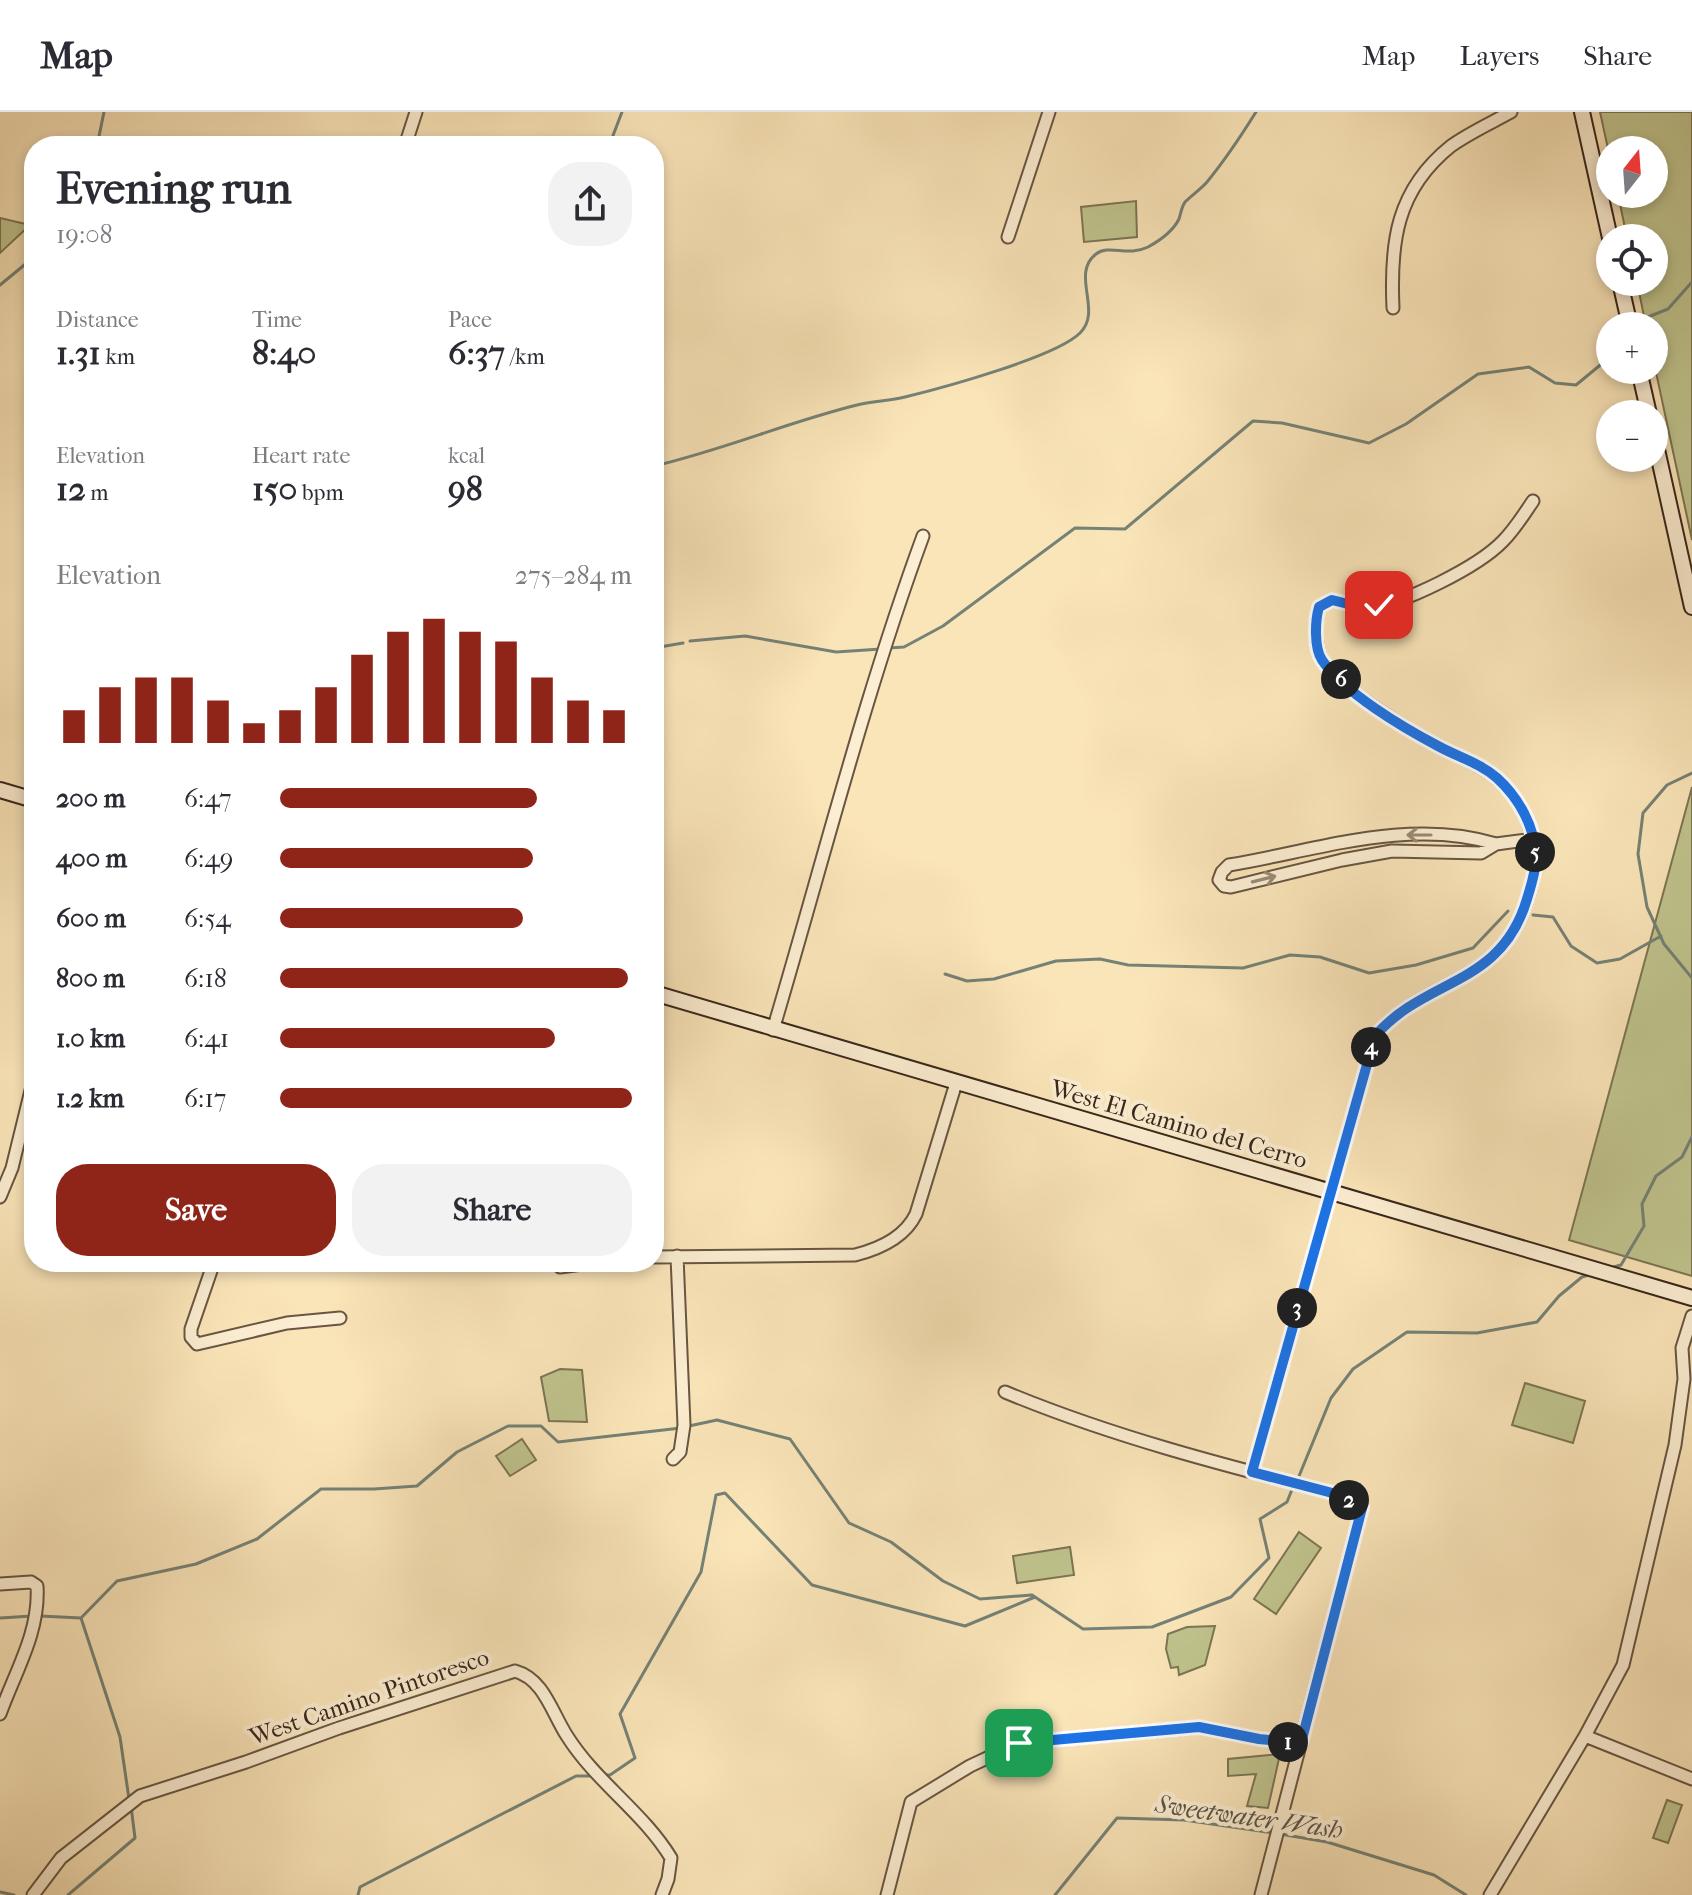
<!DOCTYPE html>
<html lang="en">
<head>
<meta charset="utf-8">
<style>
	body { margin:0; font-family:"IM FELL French Canon",serif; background:#f2f2f3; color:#2b2b33; height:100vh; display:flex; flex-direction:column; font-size:30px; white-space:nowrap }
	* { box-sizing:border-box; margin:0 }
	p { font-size:26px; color:#7c7c81 }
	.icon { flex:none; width:44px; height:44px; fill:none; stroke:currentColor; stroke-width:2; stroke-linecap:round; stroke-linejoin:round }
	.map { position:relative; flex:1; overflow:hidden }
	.drawer { position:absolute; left:24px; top:24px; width:640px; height:1136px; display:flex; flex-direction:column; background:#fff; border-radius:32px; box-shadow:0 4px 12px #0003 }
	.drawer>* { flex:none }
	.needle { width:52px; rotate:17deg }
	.buttons { position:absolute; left:1596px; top:24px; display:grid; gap:16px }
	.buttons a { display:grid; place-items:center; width:72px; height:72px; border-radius:50%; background:#fff; box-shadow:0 4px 12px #0003; font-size:40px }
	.pin { position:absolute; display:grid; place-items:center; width:68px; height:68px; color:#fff; margin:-34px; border-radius:16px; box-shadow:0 4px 12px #0006 }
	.km { position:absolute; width:40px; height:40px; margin:-20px; border-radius:50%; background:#222; color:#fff; font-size:22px; line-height:40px; text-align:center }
	.round { display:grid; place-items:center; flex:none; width:84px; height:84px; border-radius:32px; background:#f2f2f3 }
	.summary { display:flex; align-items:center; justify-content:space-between; height:136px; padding:0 32px }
	h1 { font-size:44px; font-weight:700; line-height:60px }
	.figures { display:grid; grid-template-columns:repeat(3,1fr); gap:12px; height:136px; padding:8px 32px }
	.figures div { display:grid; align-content:center }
	.figures b { font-size:34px; font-weight:700 }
	.figures small { font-size:22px; font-weight:400 }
	.figures p { font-size:22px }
	.chart { height:224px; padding:16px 32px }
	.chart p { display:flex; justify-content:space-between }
	.chart svg { width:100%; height:144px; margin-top:8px; stroke:#8f2418; stroke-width:6 }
	.cta { display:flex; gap:16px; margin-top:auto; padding:16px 32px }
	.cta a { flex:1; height:92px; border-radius:32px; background:#8f2418; color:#fff; font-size:32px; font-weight:700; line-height:92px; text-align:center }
	.cta a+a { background:#f2f2f3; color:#2b2b33 }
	ul { padding:0 32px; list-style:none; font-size:26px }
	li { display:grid; grid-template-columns:128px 96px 1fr; align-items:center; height:60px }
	li i { height:20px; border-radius:10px; background:#8f2418 }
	header { display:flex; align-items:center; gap:48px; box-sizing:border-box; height:112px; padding:0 40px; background:#fff; border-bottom:2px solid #e1e1e2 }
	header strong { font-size:38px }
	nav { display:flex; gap:44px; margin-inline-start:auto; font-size:28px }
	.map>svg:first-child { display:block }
	.green { fill:#c0c48e; stroke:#7c7554; stroke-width:2 }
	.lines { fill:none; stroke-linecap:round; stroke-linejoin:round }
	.stream { stroke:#758276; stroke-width:3 }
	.street-casing { stroke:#685642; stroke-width:15 }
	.secondary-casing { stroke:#38261b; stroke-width:18 }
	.street { stroke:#fceed2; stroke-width:11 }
	.secondary { stroke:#fceed2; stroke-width:14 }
	.oneway { stroke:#9a8a76 }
	.route-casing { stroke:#fff; stroke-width:16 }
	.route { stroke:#1a73e8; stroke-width:10 }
	.labels { text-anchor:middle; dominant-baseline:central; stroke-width:8; stroke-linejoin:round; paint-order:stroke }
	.street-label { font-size:24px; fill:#38261b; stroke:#fceed2 }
	.water-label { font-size:26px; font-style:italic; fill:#575449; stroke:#fceed2 }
</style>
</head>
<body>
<header>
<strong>Map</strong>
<nav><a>Map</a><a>Layers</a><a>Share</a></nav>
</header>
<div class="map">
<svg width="1692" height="1783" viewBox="0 0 1692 1783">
	<rect width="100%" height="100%" fill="#fae5b9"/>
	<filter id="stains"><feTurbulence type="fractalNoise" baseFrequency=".0025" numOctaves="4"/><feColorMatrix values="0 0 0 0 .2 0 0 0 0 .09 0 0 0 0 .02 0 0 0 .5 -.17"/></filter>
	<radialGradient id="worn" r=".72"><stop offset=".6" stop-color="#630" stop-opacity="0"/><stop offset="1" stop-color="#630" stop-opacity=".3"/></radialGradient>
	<!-- green -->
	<path class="green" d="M1600 0H1692V428L1654 251V214H1646L1637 170H1654V126H1627L1618 82H1654V38H1610V46Z
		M1136 89 1137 125 1084 130 1081 95Z
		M0 106 30 113 0 141Z
		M1692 675V1164L1569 1128Z
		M560 1257 582 1258 587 1310 549 1309 541 1265Z
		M1525 1271 1585 1289 1573 1331 1512 1313Z
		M522 1327 536 1348 510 1364 496 1344Z
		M1299 1420 1321 1436 1276 1502 1254 1487Z
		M1070 1435 1074 1463 1017 1471 1013 1444Z
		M1215 1514 1205 1553 1179 1563 1178 1555 1171 1556 1166 1537 1168 1522 1187 1515Z
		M1280 1642 1268 1696 1247 1694 1256 1662 1228 1664V1647Z
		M1667 1688 1682 1693 1668 1731 1653 1726Z"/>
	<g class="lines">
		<!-- stream -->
		<path class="stream" d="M97 34 104 0
			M609 34 622 0
			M0 173 34 145
			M1638 214 1648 205 1668 197 1692 170
			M654 354C723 338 788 310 857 293 872 289 889 289 905 285 942 276 1056 245 1080 221 1103 199 1070 162 1096 142 1109 132 1128 145 1148 135 1159 129 1173 119 1179 107 1181 101 1181 96 1185 90 1192 83 1201 77 1207 70 1225 48 1241 24 1256 0
			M690 529 745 524 836 540 881 537
			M654 536 683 531
			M889 536 904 535 943 514 1075 416 1125 417 1253 309 1282 311 1369 331 1406 312 1478 262 1529 255 1555 271 1576 273 1610 245
			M1692 661 1667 673 1643 701 1638 742 1647 795 1664 832 1692 866
			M1533 803 1553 805 1571 834 1597 851 1620 847 1661 824
			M945 862 967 869 994 867 1056 849 1100 847 1128 853 1243 856 1290 843 1320 845 1369 861 1416 853 1473 836 1508 799
			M1610 1156 1621 1153 1644 1114 1642 1092 1656 1064 1682 1045 1692 1025
			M689 1314 717 1308 790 1327 849 1411 891 1430 943 1469 980 1487 1032 1483 1083 1517 1152 1515 1231 1485 1269 1446 1260 1407 1287 1390 1293 1375
			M1297 1369 1331 1286 1353 1257 1407 1220 1477 1221 1537 1210 1559 1184 1582 1165 1592 1162
			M40 1504 81 1506 117 1469 196 1452 257 1427 321 1377H374L417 1374 457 1340 508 1314H541L558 1330 681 1316
			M0 1506 32 1504
			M81 1506 120 1625 129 1687
			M605 1663H610L635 1646 620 1602 701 1460 716 1383 725 1381 812 1473 965 1514 1035 1485
			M1280 1722 1327 1730 1434 1763 1466 1783
			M0 1780 14 1783
			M68 1783 135 1726 131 1694
			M358 1783 360 1775 576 1664H593
			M1055 1783 1117 1706 1184 1708 1273 1721"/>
		<!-- street casing -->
		<g class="street-casing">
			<path id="street" d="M405 34 416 0
				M1008 125 1049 0
				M1393 196C1390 131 1396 78 1451 34 1469 21 1491 11 1511 0
				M1496 732C1409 705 1315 739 1229 753L1222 760 1219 768 1224 774 1231 775 1342 748 1392 739 1481 741 1496 732 1533 727
				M773 918C822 753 864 585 923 424
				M0 1085 12 1056 34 966
				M654 1145 855 1143C879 1137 905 1125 916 1102L956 971
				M214 1150 191 1217V1225L197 1232 287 1211 340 1206
				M560 1155 598 1150
				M1005 1280C1113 1325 1227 1354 1340 1383L1362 1396 1261 1783
				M673 1347 680 1340 684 1313 677 1144
				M1252 1360 1375 924C1426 864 1502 875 1528 785 1532 771 1536 757 1535 743 1533 712 1518 683 1494 664 1478 651 1458 645 1440 635 1411 620 1332 573 1320 544 1315 531 1315 508 1319 495L1332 488C1344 491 1356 496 1369 495 1403 493 1479 454 1503 429 1515 417 1524 402 1533 389
				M0 1472 31 1470 37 1474C40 1520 15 1560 0 1602
				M1585 1624 1692 1667
				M33 1783 61 1746 140 1684 246 1650 339 1616 515 1559C544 1567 552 1601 567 1624 596 1670 643 1700 671 1746L668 1767 662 1783
				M887 1783 911 1690 970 1654 1019 1631 1199 1615 1259 1627 1301 1631
				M1490 1783 1585 1624 1623 1553 1675 1333 1684 1267 1682 1236 1692 1204"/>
		</g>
		<!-- secondary casing -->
		<g class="secondary-casing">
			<path id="secondary" d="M1582 0 1610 126
				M1620 170 1630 214
				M1639 258 1649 302
				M1654 324 1692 495
				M0 678 34 688
				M654 881 1692 1186"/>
		</g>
		<!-- street -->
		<use href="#street" class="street"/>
		<!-- secondary -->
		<use href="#secondary" class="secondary"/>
	</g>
	<!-- one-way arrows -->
	<defs><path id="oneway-shaft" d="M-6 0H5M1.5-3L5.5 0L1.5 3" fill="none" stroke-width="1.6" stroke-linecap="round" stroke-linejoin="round" transform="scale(2)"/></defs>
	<g class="oneway">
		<use href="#oneway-shaft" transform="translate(1419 723) rotate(180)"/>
		<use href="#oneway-shaft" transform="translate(1264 767) rotate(-14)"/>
	</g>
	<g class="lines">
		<!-- route casing -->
		<g class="route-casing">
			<path id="route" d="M1019 1631 1199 1615 1259 1627 1301 1631 1362 1396 1340 1383 1252 1360 1375 924C1426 865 1501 875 1527 787 1531 774 1536 759 1536 745 1535 715 1519 686 1497 666 1480 651 1458 645 1438 634 1404 616 1344 581 1322 548 1314 536 1315 509 1319 495L1332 488 1356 494 1379 493"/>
		</g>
		<!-- route -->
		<use href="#route" class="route"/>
	</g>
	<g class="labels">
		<!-- street labels -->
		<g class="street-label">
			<text transform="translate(1179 1012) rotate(16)">West El Camino del Cerro</text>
			<text transform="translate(369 1585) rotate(-19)">West Camino Pintoresco</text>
		</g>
		<!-- water labels -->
		<g class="water-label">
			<text transform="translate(1249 1705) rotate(8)">Sweetwater Wash</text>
		</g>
	</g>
	<rect width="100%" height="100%" filter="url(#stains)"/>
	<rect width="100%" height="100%" fill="url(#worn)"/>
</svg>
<div class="buttons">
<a><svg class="needle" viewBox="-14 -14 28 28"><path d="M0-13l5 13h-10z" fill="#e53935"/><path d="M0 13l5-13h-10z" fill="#7c7c81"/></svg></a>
<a><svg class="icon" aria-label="locate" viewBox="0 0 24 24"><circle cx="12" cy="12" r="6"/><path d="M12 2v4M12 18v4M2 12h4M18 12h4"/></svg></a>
<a>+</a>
<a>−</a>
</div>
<div class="pin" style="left:1019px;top:1631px;background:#1e9e55"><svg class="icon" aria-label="arrive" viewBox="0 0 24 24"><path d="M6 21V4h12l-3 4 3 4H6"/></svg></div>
<div class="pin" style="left:1379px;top:493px;background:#d93025"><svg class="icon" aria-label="check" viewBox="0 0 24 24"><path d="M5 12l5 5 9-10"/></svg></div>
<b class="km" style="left:1288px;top:1630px">1</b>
<b class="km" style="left:1349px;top:1388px">2</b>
<b class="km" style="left:1297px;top:1196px">3</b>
<b class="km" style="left:1371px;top:935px">4</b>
<b class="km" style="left:1535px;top:740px">5</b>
<b class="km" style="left:1341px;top:567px">6</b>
<section class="drawer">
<div class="summary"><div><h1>Evening run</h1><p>19:08</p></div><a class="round"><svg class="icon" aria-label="share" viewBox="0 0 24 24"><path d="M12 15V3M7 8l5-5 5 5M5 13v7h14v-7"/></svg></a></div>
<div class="figures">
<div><p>Distance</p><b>1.31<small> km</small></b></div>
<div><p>Time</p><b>8:40</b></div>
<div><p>Pace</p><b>6:37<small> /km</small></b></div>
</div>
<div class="figures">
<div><p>Elevation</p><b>12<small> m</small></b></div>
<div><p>Heart rate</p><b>150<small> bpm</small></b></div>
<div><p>kcal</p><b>98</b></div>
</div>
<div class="chart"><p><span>Elevation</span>275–284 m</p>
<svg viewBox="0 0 160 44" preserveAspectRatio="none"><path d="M5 44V34M15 44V27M25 44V24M35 44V24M45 44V31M55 44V38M65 44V34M75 44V27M85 44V17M95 44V10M105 44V6M115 44V10M125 44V13M135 44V24M145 44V31M155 44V34"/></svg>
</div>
<ul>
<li><b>200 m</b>6:47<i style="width:73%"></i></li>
<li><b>400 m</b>6:49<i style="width:72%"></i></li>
<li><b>600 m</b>6:54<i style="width:69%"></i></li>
<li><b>800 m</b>6:18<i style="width:99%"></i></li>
<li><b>1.0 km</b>6:41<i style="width:78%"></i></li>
<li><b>1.2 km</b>6:17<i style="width:100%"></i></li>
</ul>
<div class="cta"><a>Save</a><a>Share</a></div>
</section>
</div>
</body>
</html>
